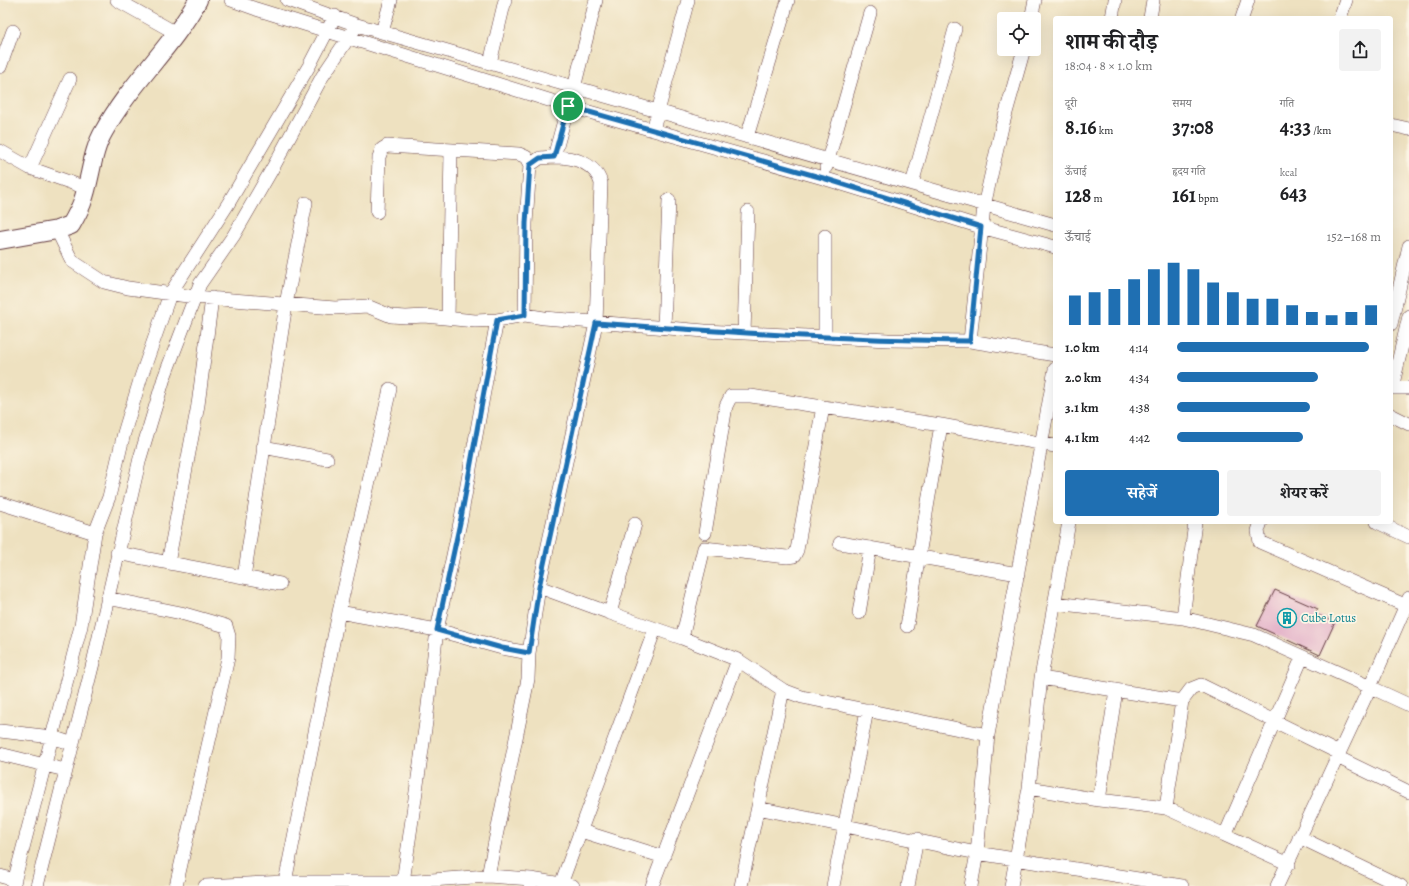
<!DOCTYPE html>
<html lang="hi">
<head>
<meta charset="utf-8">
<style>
	body { margin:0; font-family:Alegreya,"Noto Serif Devanagari",serif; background:#f2f2f2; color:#202124; height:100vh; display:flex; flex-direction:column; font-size:15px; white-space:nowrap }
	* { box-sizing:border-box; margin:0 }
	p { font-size:13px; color:#757577 }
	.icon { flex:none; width:22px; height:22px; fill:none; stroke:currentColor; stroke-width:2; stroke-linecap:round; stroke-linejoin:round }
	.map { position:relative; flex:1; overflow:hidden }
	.panel { position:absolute; left:1053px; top:16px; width:340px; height:508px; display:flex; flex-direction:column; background:#fff; border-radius:4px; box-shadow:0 4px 16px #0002 }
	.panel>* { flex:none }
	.tools { position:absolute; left:997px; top:12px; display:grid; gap:8px }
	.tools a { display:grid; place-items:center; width:44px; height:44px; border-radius:4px; background:#fff; box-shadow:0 4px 16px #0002; font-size:20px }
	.pin { position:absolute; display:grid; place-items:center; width:34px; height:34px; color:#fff; margin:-17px; border:2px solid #fff; border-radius:50%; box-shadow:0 1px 4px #0007 }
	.round { display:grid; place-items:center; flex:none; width:42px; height:42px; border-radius:4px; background:#f2f2f2 }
	.head { display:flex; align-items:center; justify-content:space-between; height:68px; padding:0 12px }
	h1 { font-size:22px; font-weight:700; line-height:30px }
	.figures { display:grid; grid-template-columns:repeat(3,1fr); gap:6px; height:68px; padding:4px 12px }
	.figures div { display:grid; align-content:center }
	.figures b { font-size:20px; font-weight:700 }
	.figures small { font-size:11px; font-weight:400 }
	.figures p { font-size:11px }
	.chart { height:112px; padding:8px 12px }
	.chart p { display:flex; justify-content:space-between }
	.chart svg { width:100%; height:72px; margin-top:4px; stroke:#1f6fb2; stroke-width:6 }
	.cta { display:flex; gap:8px; margin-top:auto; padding:8px 12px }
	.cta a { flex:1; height:46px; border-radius:4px; background:#1f6fb2; color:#fff; font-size:16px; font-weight:700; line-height:46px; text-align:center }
	.cta a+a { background:#f2f2f2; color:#202124 }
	ul { padding:0 12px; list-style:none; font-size:13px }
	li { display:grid; grid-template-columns:64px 48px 1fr; align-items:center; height:30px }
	li i { height:10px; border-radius:5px; background:#1f6fb2 }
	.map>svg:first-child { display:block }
	.building { fill:#e0a8c5 }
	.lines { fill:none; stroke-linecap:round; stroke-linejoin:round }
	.street-casing { stroke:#633c41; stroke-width:14 }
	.secondary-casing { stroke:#633c41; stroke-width:20 }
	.street { stroke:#fff; stroke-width:13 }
	.secondary { stroke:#fff; stroke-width:18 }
	.route-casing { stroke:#fff; stroke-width:8 }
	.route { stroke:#1f6fb2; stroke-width:5 }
	.labels { text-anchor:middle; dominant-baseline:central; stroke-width:3.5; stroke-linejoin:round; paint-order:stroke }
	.culture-label { font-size:12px; fill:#0d838f; stroke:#fcf5e5; text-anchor:start }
</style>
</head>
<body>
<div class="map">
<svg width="1409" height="886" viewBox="0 0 1409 886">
	<rect width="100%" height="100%" fill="#fcf5e5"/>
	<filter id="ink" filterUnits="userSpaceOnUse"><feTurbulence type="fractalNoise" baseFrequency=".025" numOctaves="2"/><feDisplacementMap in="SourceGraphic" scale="8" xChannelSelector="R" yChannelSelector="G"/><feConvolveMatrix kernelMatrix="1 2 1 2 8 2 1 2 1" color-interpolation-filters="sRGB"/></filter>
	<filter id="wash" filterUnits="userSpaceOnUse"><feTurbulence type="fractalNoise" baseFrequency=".012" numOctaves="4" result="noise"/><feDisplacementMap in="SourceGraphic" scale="16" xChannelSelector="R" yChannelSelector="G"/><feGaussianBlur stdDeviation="0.9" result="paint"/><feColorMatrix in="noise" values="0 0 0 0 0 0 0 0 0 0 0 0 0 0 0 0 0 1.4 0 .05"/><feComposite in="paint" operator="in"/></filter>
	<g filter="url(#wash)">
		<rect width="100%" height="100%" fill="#eee1c0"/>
		<g id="blocks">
			<!-- building -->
			<path class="building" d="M1275 590 1318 609 1315 614 1335 622 1320 655 1257 626Z"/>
		</g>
	</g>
	<g filter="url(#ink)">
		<use href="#blocks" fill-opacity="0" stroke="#633c41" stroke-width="1"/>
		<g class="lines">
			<!-- street casing -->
			<g class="street-casing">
				<path id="street" d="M117 0 176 33
					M231 0 256 9 568 106 823 178 981 227 1055 247
					M287 0 357 25 1055 225
					M1112 18 1115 0
					M1150 18 1153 0
					M1242 18 1248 0
					M1340 18 1346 0
					M1031 19 1035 0
					M382 32 391 0
					M490 63 505 0
					M0 67 13 31
					M574 88 596 0
					M1391 125 1409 129
					M653 130 688 0
					M747 137 788 0
					M0 151 30 168 86 188
					M826 167 870 13
					M30 168 70 79
					M912 184 955 29
					M377 212 379 157 382 149 387 146 519 154 526 157 530 165
					M57 230 72 261 104 282 128 288 195 297 335 308 367 306 391 316 406 317 425 316 475 321 497 320 525 315 544 318 705 331 888 340 970 341 1055 355
					M825 236V337
					M525 315 526 223 530 165 540 158 554 157
					M448 318 451 150
					M1391 324 1409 246
					M664 328 669 200
					M744 333 748 212
					M970 341 984 206 1002 127 1024 49
					M1391 388H1409
					M1392 388 1409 316
					M1391 415 1409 424
					M263 447 327 459
					M0 503 95 533
					M1261 522 1258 531 1260 542 1409 607
					M1377 522 1409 537
					M635 524 610 613 682 638 704 548 787 557 794 556 797 550 823 407 941 425 1055 446
					M705 533 726 406 731 396H751L823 407
					M840 543 1018 574
					M117 553 280 584
					M168 563 198 405 212 298
					M244 577 286 304 306 203
					M539 587 610 613
					M107 598 181 613 226 626 229 636 228 658 176 886
					M1055 603 1183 618 1254 635 1370 687 1409 598
					M339 612 390 389
					M859 613 870 548
					M1183 618 1195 522
					M907 626 941 425
					M738 660 783 690
					M1041 678 1182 701 1191 689 1201 685 1339 753
					M0 731 52 737 73 744
					M988 735 1055 369
					M0 754 65 770
					M1337 757 1409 792
					M1029 788 1099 800 1166 808 1225 835
					M1099 800 1116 690
					M758 808 977 853 1182 886
					M1166 808 1182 701
					M581 831 664 857
					M1299 837 1401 886
					M1289 864 1225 835 1302 658
					M0 876 15 880
					M488 876 531 879
					M285 882 339 612 437 630 502 648 529 653
					M403 882 426 722 437 630 461 518 497 320
					M561 884 655 629
					M13 886 81 626 95 533 109 497 124 433 141 377 170 294 228 204 309 66 335 16
					M37 886 93 663 140 458 164 378 200 284 234 235 275 164 322 77 357 25
					M205 886 285 882H403L488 876 528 679 529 653 539 587 596 323 601 183C595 163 574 157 554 157L568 106
					M530 886 531 879 573 886
					M652 886 738 660 682 638
					M741 886 783 690 802 697 988 735 977 853 971 886
					M833 886 867 710
					M908 886 917 839
					M1011 886 1029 788 1041 678 1069 522
					M1277 886 1370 687 1409 705"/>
			</g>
			<!-- secondary casing -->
			<g class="secondary-casing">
				<path id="secondary" d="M0 240 57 230 71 225C75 218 79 211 82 203 91 180 91 153 104 131 130 84 172 47 198 0"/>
			</g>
			<!-- street -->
			<use href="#street" class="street"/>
			<!-- secondary -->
			<use href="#secondary" class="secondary"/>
		</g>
	</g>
	<g class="lines" filter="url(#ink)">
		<!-- route casing -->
		<g class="route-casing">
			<path id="route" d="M568 106 823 178 981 227 970 341C845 340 721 332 596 323L539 587 529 653 502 648 437 630 461 518 497 320 525 315 526 223 530 165 540 158 554 157Z"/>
		</g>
		<!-- route -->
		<use href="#route" class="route"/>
	</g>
	<!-- icons -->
	<defs>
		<g id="building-ring" transform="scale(1)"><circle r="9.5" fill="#fcf5e5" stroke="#0f9aa8" stroke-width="1.5"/><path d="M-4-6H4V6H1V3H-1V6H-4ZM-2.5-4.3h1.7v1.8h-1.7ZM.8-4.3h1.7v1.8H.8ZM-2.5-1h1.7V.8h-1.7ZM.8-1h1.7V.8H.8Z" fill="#0f9aa8"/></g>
	</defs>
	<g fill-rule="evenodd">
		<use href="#building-ring" x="1287" y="618"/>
	</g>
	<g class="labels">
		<!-- culture labels -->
		<g class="culture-label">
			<text x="1301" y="618">Cube Lotus</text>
		</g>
	</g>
</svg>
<div class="tools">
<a><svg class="icon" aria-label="locate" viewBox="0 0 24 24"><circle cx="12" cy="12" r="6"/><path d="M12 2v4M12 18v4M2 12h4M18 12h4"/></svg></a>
</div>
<div class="pin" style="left:568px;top:106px;background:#1e9e55"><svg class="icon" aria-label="arrive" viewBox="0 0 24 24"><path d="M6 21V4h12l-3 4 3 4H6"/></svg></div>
<section class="panel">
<div class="head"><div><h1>शाम की दौड़</h1><p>18:04 · 8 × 1.0 km</p></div><a class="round"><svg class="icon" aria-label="share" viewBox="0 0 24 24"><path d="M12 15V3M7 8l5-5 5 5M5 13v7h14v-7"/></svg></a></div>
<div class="figures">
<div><p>दूरी</p><b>8.16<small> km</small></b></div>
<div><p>समय</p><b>37:08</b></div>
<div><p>गति</p><b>4:33<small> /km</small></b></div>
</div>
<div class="figures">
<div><p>ऊँचाई</p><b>128<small> m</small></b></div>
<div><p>हृदय गति</p><b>161<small> bpm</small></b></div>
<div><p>kcal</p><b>643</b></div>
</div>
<div class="chart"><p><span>ऊँचाई</span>152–168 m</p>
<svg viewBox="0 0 160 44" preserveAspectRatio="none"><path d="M5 44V26M15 44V24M25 44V22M35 44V16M45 44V10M55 44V6M65 44V10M75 44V18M85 44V24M95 44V28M105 44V28M115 44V32M125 44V36M135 44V38M145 44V36M155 44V32"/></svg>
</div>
<ul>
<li><b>1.0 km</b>4:14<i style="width:94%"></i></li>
<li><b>2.0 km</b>4:34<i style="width:69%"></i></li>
<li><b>3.1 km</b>4:38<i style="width:65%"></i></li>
<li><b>4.1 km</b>4:42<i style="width:62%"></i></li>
</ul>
<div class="cta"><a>सहेजें</a><a>शेयर करें</a></div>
</section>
</div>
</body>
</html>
